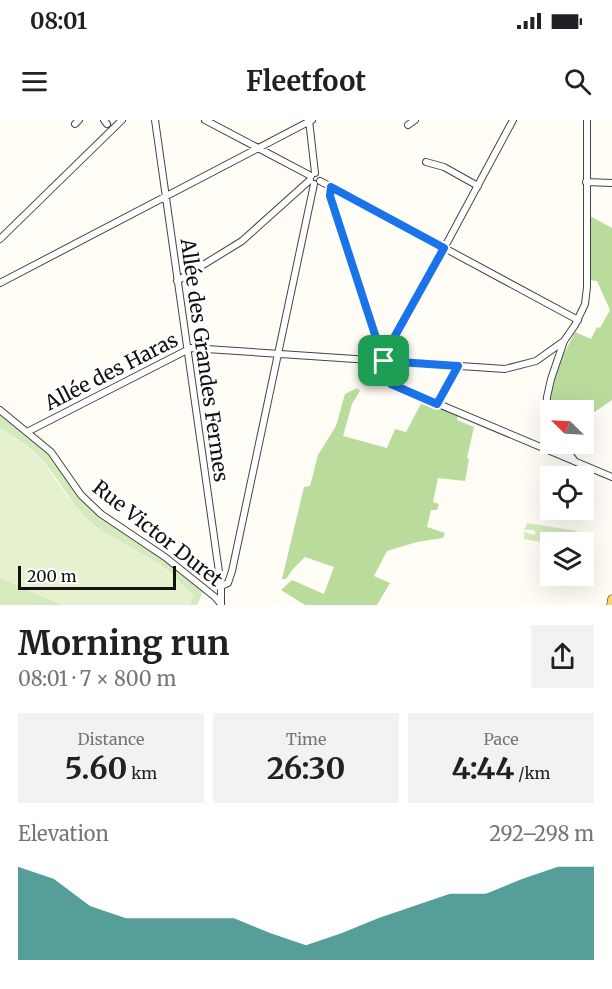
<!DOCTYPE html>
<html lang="en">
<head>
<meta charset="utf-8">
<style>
	body { margin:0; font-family:Merriweather,serif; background:#f2f2f2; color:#202124; height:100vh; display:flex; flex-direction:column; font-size:22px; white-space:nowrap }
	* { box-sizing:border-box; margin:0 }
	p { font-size:20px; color:#757577 }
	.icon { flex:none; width:33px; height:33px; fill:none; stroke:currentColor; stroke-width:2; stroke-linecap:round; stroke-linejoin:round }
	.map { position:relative; height:485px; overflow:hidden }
	.side { display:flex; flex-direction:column; background:#fff; flex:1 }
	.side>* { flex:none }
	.needle { width:39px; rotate:294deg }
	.fabs { position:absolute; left:540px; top:280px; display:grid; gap:12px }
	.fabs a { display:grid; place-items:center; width:54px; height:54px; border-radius:0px; background:#fff; box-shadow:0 6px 24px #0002; font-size:30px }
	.scale { position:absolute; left:18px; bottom:15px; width:158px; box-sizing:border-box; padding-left:6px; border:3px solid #111; border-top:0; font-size:16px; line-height:21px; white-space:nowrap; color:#111; -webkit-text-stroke:4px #fff; paint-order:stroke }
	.pin { position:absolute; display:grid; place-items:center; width:51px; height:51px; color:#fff; margin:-26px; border-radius:12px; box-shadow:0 3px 9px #0006 }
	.round { display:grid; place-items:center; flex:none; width:63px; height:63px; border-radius:0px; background:#f2f2f2 }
	.head { display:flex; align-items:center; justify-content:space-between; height:102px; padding:0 18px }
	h1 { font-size:33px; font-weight:700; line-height:45px }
	.metrics { display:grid; grid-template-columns:repeat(3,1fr); gap:9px; height:102px; padding:6px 18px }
	.metrics div { display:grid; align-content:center; border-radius:0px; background:#f2f2f2; text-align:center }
	.metrics b { font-size:30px; font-weight:700 }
	.metrics small { font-size:16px; font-weight:400 }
	.metrics p { font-size:16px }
	.chart { height:168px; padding:12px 18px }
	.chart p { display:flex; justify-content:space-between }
	.chart svg { width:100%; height:108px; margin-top:6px; fill:#0f766e; opacity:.7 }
	.status { display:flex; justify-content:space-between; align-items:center; height:42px; padding:0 30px; background:#fff; direction:ltr }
	.status svg { height:16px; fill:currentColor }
	header { display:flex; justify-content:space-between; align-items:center; height:78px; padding:0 18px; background:#fff; font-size:27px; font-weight:700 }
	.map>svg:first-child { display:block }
	.green { fill:#d5ebbd }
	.forest { fill:#b9dc9c }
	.pitch { fill:#e6f2cf }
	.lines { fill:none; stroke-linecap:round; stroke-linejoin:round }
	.minor-casing { stroke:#444; stroke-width:8 }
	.major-casing { stroke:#222; stroke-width:9 }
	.minor { stroke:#fff; stroke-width:6 }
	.major { stroke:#f9d66b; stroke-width:8 }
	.route-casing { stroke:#fff; stroke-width:12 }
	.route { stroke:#1a73e8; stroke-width:8 }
	.labels { text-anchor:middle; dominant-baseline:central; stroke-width:6; stroke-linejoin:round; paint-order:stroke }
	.street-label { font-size:20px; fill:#111; stroke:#fff }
</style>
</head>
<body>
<div class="status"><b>08:01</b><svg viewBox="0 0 49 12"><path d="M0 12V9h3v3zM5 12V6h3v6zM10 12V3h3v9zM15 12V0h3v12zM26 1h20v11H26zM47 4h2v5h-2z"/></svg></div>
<header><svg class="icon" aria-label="menu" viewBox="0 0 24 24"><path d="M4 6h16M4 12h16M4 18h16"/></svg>Fleetfoot<svg class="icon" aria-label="search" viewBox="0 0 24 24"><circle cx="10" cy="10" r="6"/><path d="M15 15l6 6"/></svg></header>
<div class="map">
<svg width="612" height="485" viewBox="0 0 612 485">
	<rect width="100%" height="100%" fill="#fffdf5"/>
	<!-- green -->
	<path class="green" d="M0 294 46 331 54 339 82 380 93 391 158 433 200 469 203 472 197 485H190L193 475C181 466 171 451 159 444 135 428 106 418 85 397 69 380 59 360 44 342 32 327 15 318 0 308Z
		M527 403 577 411 576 423 550 424 524 419V412L534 415 536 413 534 410H524Z
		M0 458 63 485H0Z"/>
	<!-- forest -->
	<path class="forest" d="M590 96 612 108V280L590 295 584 305V291H550V299C542 269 562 239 575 212L591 219 597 207 600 208 610 190 597 161 590 160Z
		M357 268 360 271 352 284 343 316 387 328 395 309 406 312 423 280 458 295 457 300 474 307 467 338 469 339 465 361 438 358 433 382 439 384 437 390H431L427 407 445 413 443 418 417 422 387 431 374 456 390 463 377 485H305L281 470 292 460 324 474 334 447 305 437 293 449 286 459H282L304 367 310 366 318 335 336 306 345 274Z"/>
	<!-- pitch -->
	<path class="pitch" d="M0 308 32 330 43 341 67 376 86 398 99 409 159 443 193 476 190 485H63L0 458Z"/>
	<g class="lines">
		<!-- minor casing -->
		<g class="minor-casing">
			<path id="minor" d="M104 0 107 4
				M155 0 221 466V484
				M205 0 311 56
				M309 0 315 53
				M75 4 79 0
				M408 5 415 0
				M426 42 444 47 478 66
				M320 61 578 200
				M586 62 612 63
				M331 67 330 76 391 264 612 357
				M0 119 122 0
				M177 161 242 121 310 60
				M0 163 312 0
				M384 240 513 0
				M437 284 458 246
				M0 290 51 332 81 375 101 394 165 437 215 477 221 484
				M550 304 546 291 547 277 551 259 564 221 575 205 585 184 587 167V0
				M27 312 191 228 505 249 536 241 564 221
				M559 324 562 329 567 331 574 340
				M221 466 228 463 232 451 314 64"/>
		</g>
		<!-- major casing -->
		<g class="major-casing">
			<path id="major" d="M611 485 612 479"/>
		</g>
		<!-- minor -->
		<use href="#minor" class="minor"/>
		<!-- major -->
		<use href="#major" class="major"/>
	</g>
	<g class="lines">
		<!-- route casing -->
		<g class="route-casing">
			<path id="route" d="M384 241 458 246 437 284 391 264 330 76 331 67 444 128 386 232 384 241"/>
		</g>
		<!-- route -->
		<use href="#route" class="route"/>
	</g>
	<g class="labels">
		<!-- street labels -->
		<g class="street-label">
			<text transform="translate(205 240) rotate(82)">Allée des Grandes Fermes</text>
			<text transform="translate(111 251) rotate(-27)">Allée des Haras</text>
			<text transform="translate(158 413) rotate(38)">Rue Victor Duret</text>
		</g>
	</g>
</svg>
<div class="fabs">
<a><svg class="needle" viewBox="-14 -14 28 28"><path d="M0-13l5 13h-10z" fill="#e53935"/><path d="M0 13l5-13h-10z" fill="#757577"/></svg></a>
<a><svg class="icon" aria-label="locate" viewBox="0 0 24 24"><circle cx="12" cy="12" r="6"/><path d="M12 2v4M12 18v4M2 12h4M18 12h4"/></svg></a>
<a><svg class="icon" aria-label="layers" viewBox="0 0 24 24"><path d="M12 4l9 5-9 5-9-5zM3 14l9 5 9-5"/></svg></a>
</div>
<div class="scale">200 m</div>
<div class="pin" style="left:384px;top:241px;background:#1e9e55"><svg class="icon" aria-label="arrive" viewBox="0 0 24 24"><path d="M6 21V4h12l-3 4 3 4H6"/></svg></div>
</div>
<section class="side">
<div class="head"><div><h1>Morning run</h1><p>08:01 · 7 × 800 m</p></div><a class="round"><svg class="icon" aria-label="share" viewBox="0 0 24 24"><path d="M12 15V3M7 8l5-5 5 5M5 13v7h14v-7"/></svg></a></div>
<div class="metrics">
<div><p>Distance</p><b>5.60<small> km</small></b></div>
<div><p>Time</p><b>26:30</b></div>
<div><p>Pace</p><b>4:44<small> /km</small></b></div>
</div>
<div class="chart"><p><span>Elevation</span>292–298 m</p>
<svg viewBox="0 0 160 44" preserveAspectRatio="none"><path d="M0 44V6L10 11L20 22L30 27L40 27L50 27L60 27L70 33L80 38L90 33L100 27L110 22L120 17L130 17L140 11L150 6L160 6V44z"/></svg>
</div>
</section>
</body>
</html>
